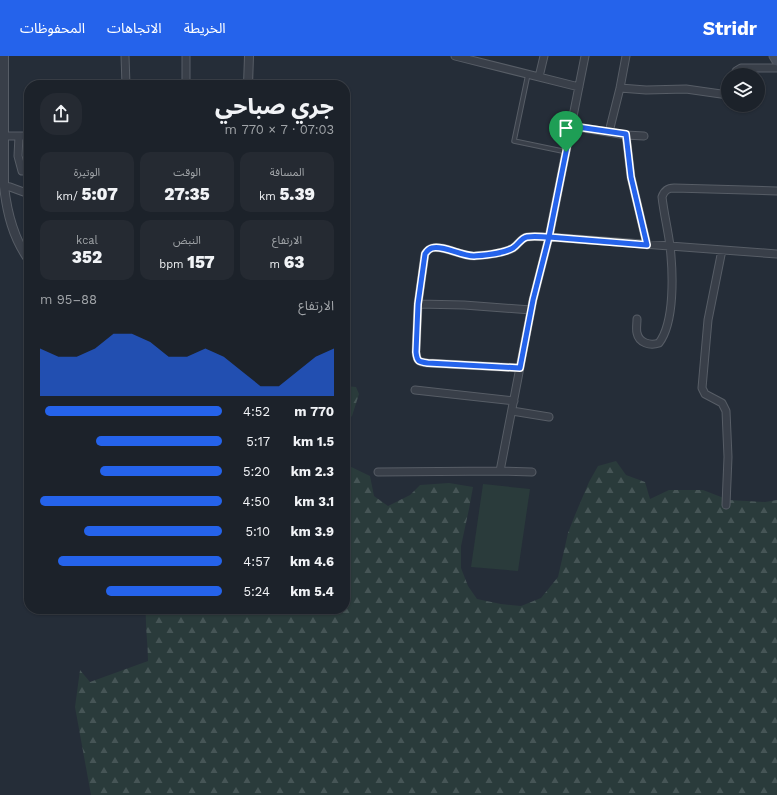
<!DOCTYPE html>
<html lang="ar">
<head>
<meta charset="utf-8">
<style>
	body { margin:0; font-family:"Work Sans","Noto Sans Arabic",sans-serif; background:#252a32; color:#f1f3f6; direction:rtl; height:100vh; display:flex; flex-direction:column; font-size:15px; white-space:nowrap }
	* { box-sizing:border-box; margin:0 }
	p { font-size:13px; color:#a0a4a8 }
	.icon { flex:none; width:22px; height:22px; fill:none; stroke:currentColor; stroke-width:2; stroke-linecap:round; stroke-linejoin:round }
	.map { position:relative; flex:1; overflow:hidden; direction:ltr }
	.sheet { position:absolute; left:24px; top:24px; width:326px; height:534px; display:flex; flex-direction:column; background:#1c222a; border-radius:16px; box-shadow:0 1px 3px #0004,0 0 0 1px #3a3f47; direction:rtl }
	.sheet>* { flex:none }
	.buttons { position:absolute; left:721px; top:12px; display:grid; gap:8px }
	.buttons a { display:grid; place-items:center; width:44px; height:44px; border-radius:50%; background:#1c222a; box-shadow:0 1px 3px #0004,0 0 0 1px #3a3f47; font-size:20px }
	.pin { position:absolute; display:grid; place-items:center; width:34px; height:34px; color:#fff; margin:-41px -17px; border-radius:50% 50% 50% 0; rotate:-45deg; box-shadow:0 0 4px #0007 }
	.pin .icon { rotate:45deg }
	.round { display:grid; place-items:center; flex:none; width:42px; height:42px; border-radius:16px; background:#252a32 }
	.head { display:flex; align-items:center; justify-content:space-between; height:68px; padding:0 16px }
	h1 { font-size:22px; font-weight:800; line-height:30px }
	.stats { display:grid; grid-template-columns:repeat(3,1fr); gap:6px; height:68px; padding:4px 16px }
	.stats div { display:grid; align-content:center; border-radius:10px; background:#252a32; text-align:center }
	.stats b { font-size:17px; font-weight:800 }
	.stats small { font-size:11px; font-weight:400 }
	.stats p { font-size:11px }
	.chart { height:112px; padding:8px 16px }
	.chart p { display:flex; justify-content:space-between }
	.chart svg { width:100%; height:72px; margin-top:4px; fill:#2563eb; opacity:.7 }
	ul { padding:0 16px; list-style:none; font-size:13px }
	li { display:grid; grid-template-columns:64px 48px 1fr; align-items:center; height:30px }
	li i { height:10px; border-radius:5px; background:#2563eb }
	header { display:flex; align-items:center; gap:24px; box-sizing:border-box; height:56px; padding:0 20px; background:#2563eb; color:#fff }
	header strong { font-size:19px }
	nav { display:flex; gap:22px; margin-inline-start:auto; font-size:14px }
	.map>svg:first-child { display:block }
	.forest { fill:url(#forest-firs) }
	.green { fill:#2a3b3b }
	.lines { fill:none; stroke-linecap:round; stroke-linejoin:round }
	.service-casing { stroke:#575d66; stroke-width:5.5 }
	.minor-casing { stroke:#575d66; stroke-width:9 }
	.tertiary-casing { stroke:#575d66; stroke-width:10 }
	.secondary-casing { stroke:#575d66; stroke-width:11 }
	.service { stroke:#393f49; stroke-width:3.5 }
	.minor { stroke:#393f49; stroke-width:7 }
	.tertiary { stroke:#393f49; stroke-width:8 }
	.secondary { stroke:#474e5b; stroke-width:9 }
	.route-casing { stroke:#fff; stroke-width:8 }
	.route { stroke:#2563eb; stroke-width:5 }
</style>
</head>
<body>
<header>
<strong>Stridr</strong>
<nav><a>الخريطة</a><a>الاتجاهات</a><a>المحفوظات</a></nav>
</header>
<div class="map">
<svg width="777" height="739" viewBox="0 0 777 739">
	<defs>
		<pattern id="forest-firs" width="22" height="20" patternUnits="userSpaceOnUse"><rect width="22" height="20" fill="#2a3b3b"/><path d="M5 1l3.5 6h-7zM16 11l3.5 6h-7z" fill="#465556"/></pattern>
	</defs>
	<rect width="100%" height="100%" fill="#252d38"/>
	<!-- forest -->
	<path class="forest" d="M345 330 356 331 359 338 352 360 345 366Z
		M616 405 626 419 645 426 650 443 669 434H703L729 444 765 446 777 444V739H91L75 651 80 614 90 626 148 605C148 588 145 570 146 553H345V408L370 420 374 440 388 450 410 439 420 429 449 427 473 431 469 453 461 490V512L468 530 477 543 501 548 521 550 541 542 558 521 568 477 575 459 589 426 598 410Z"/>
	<!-- green -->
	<path class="green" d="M483 428 530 433 518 515 471 511Z"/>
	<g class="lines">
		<!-- service casing -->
		<g class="service-casing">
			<path id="service" d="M528 18 514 85 567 96"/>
		</g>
		<!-- minor casing -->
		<g class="minor-casing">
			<path id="minor" d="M125 0 126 29
				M186 0V29
				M455 0 579 31
				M735 19 736 15 741 12H777
				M539 21 544 0
				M620 32 646 34 686 33 728 39
				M571 70 626 79 644 80
				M609 76 620 32 626 0
				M626 79 631 121 647 189
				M4 80H29
				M19 80 18 100 22 115H29
				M4 130 10 131 29 138
				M722 194 708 264 702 332 705 338 722 347 726 355 728 401 726 449
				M418 248 464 249 531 254
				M637 263C637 268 636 273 637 277 639 287 650 290 659 287 675 266 673 216 670 190 668 174 664 158 662 141 664 135 667 132 674 132L777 135
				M520 312 428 307C419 306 417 306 416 296L418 248 425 198C427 195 428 193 432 192 443 189 461 200 474 200 486 199 502 198 513 192 518 189 521 182 527 181 534 180 542 181 549 181L777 198
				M415 334 514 345
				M512 355 549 361
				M500 415 533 244 549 181 585 0
				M378 416 500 415 532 416"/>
		</g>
		<!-- tertiary casing -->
		<g class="tertiary-casing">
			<path id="tertiary" d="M4 0V130C7 157 13 182 29 204
				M248 29 249 0"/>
		</g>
		<!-- secondary casing -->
		<g class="secondary-casing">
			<path id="secondary" d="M774 0 777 5"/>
		</g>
		<!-- service -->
		<use href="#service" class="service"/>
		<!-- minor -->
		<use href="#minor" class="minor"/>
		<!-- tertiary -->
		<use href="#tertiary" class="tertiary"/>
		<!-- secondary -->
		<use href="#secondary" class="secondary"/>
	</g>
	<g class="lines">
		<!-- route casing -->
		<g class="route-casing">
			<path id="route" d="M566 96 549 181C542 181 534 180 527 181 521 182 518 189 513 192 502 198 486 199 474 200 461 200 443 189 432 192 428 193 427 195 425 198L418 248 416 296C417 306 419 306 428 307L520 312 533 244 549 181 647 189 631 121 626 78 571 70 566 96"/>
		</g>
		<!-- route -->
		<use href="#route" class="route"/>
	</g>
</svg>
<div class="buttons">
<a><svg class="icon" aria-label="layers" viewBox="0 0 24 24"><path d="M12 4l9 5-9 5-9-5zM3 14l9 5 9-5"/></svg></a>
</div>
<div class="pin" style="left:566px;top:96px;background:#1e9e55"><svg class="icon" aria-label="arrive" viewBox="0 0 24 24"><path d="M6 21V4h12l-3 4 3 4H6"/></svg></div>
<section class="sheet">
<div class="head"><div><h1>جري صباحي</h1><p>07:03 · 7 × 770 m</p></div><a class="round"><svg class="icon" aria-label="share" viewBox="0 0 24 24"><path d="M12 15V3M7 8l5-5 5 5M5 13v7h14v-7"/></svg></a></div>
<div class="stats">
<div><p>المسافة</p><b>5.39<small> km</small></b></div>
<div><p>الوقت</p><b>27:35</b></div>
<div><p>الوتيرة</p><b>5:07<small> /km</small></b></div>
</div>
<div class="stats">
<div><p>الارتفاع</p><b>63<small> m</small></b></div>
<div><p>النبض</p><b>157<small> bpm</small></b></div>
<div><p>kcal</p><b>352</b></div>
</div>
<div class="chart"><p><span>الارتفاع</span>88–95 m</p>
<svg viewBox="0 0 160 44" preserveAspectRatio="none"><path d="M0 44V15L10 20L20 20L30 15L40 6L50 6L60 11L70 20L80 20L90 15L100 20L110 29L120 38L130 38L140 29L150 20L160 15V44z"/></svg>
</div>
<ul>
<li><b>770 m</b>4:52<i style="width:97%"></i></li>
<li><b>1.5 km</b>5:17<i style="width:69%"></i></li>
<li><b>2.3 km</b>5:20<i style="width:67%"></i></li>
<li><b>3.1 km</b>4:50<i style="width:100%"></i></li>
<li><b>3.9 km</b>5:10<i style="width:76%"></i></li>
<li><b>4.6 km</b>4:57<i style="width:90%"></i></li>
<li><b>5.4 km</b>5:24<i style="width:64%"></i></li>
</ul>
</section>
</div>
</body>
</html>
